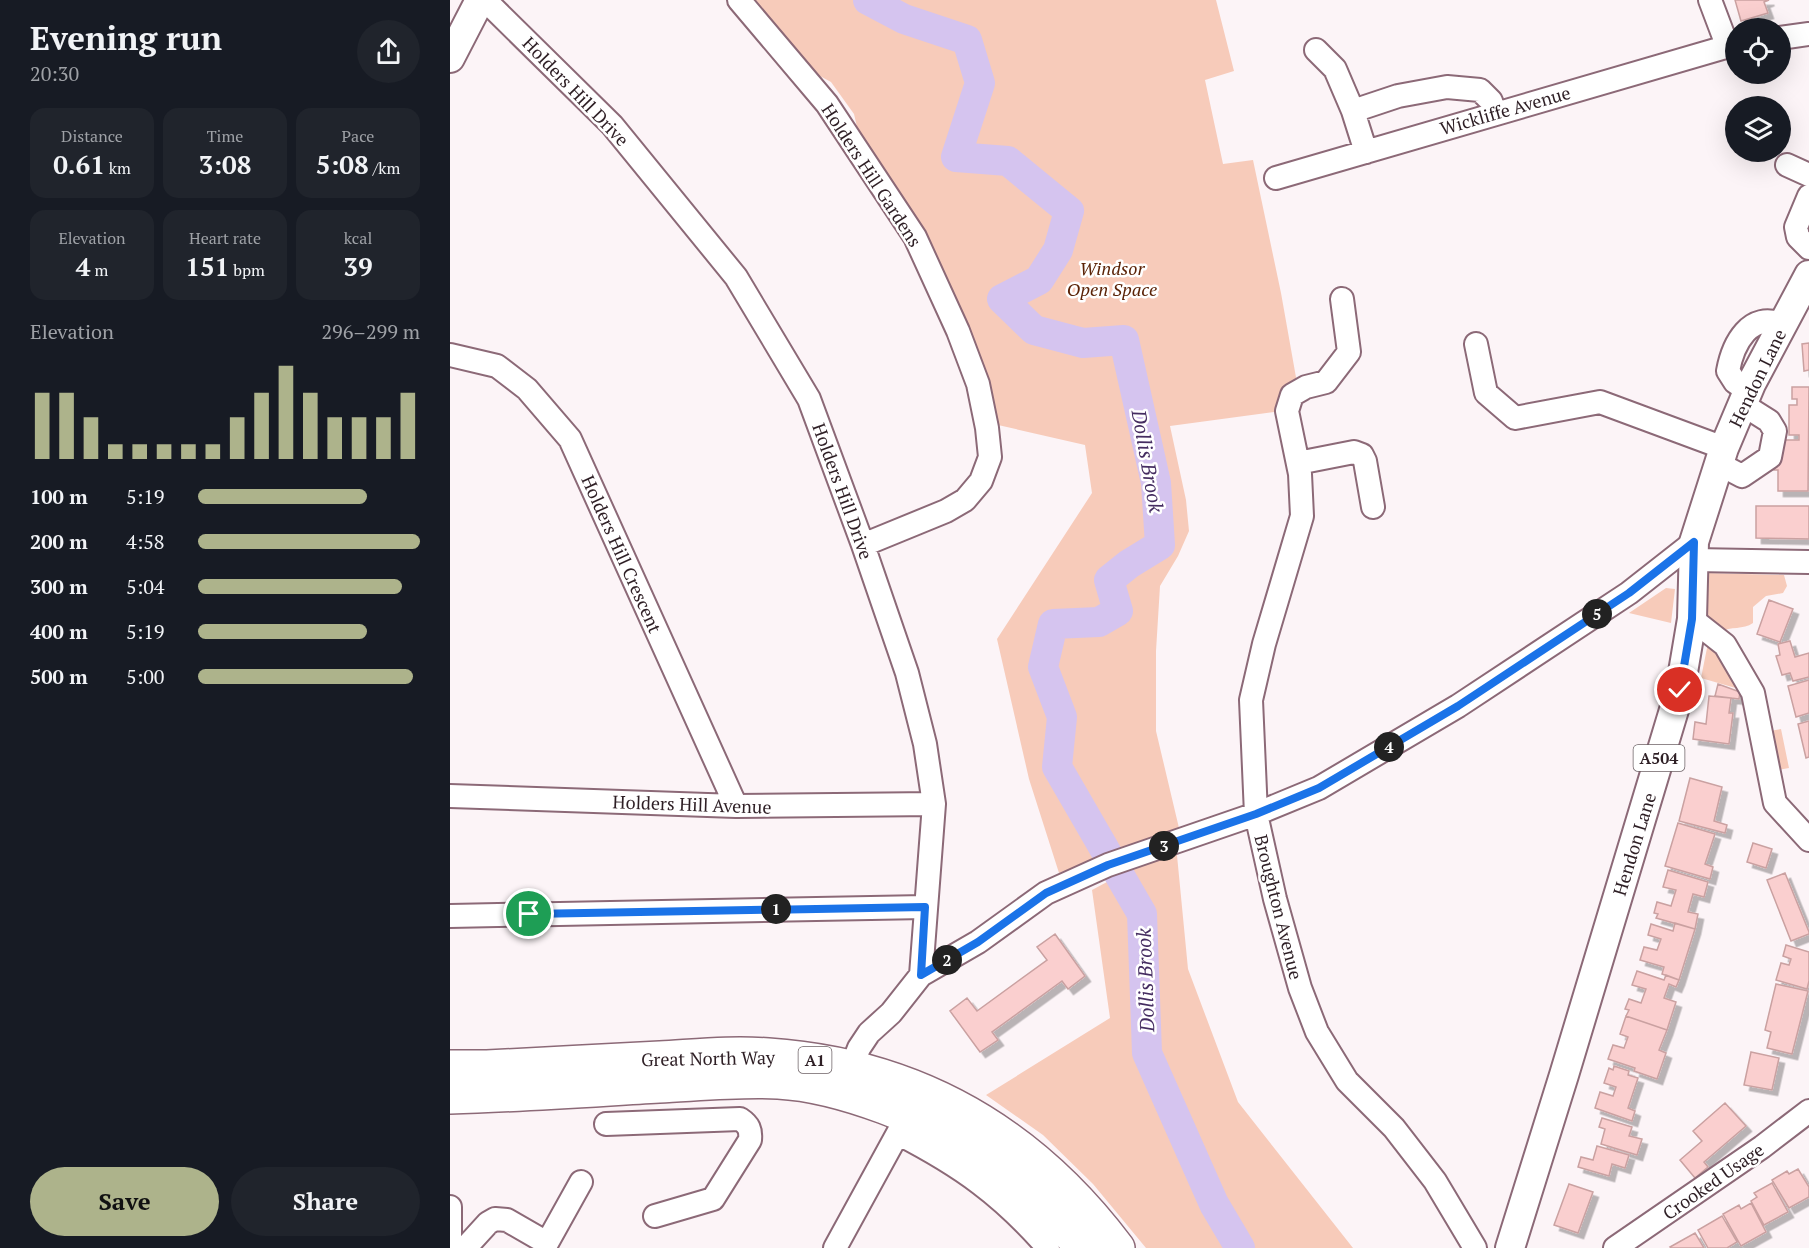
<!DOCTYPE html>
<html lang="en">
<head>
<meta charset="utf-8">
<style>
	body { margin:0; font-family:"PT Serif",serif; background:#20242c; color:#f1f3f6; height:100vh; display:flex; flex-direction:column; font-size:22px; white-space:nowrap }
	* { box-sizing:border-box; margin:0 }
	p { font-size:20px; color:#9ea1a6 }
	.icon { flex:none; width:33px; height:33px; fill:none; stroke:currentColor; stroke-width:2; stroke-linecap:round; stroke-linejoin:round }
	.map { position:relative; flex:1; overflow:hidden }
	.sheet { display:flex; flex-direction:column; background:#171b24; width:450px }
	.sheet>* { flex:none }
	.tools { position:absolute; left:1275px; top:18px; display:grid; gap:12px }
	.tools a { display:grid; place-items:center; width:66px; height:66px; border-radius:50%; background:#171b24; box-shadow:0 6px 24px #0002; font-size:30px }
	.pin { position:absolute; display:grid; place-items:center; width:51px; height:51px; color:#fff; margin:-26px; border:3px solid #fff; border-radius:50%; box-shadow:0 2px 6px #0007 }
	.km { position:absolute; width:30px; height:30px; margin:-15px; border-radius:50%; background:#222; color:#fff; font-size:16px; line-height:30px; text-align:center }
	.round { display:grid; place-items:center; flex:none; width:63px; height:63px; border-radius:32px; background:#20242c }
	.summary { display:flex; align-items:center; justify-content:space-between; height:102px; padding:0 30px }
	h1 { font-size:33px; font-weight:700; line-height:45px }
	.stats { display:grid; grid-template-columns:repeat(3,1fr); gap:9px; height:102px; padding:6px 30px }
	.stats div { display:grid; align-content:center; border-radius:15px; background:#20242c; text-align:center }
	.stats b { font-size:26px; font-weight:700 }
	.stats small { font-size:16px; font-weight:400 }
	.stats p { font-size:16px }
	.chart { height:168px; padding:12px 30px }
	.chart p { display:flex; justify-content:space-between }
	.chart svg { width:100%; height:108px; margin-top:6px; stroke:#adb38b; stroke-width:6 }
	.action { display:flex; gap:12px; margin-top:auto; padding:12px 30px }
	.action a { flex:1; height:69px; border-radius:36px; background:#adb38b; color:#111; font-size:24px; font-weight:700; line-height:69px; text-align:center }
	.action a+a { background:#20242c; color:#f1f3f6 }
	ul { padding:0 30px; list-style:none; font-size:20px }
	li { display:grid; grid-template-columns:96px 72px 1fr; align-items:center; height:45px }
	li i { height:15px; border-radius:8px; background:#adb38b }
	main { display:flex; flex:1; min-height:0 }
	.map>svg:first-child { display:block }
	.green { fill:#f7cbba }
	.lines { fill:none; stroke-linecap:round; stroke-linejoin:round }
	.river { stroke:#d5c4ef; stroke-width:30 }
	.building { fill:#facfcf; stroke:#caa1a1; stroke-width:1.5; filter:url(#shadow) }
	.minor-casing { stroke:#8c6977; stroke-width:26 }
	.major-casing { stroke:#8c6977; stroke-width:32 }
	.highway-casing { stroke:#8c6977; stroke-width:36 }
	.minor { stroke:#fff; stroke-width:22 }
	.major { stroke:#fff; stroke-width:28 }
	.highway { stroke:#fff; stroke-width:33 }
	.route-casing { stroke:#fff; stroke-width:12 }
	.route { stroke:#1a73e8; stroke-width:8 }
	.labels { text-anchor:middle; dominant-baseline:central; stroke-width:5; stroke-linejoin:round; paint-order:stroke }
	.shield { fill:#fff; stroke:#6d6266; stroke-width:1.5 }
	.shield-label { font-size:16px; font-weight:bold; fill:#2e1f25 }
	.street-label { font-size:18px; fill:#2e1f25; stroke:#fff }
	.park-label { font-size:18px; font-style:italic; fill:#5a2206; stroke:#fff }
	.water-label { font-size:20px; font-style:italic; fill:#452d61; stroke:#fff }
</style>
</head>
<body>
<main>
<section class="sheet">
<div class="summary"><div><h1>Evening run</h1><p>20:30</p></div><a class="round"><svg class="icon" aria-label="share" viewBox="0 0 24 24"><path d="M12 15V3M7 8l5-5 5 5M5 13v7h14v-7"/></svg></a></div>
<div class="stats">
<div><p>Distance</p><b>0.61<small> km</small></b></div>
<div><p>Time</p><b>3:08</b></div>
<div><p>Pace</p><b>5:08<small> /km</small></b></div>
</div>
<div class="stats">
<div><p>Elevation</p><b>4<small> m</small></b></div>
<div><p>Heart rate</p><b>151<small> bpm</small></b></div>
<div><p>kcal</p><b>39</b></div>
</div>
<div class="chart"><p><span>Elevation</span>296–299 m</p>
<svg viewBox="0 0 160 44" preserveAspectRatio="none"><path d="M5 44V17M15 44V17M25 44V27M35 44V38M45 44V38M55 44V38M65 44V38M75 44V38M85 44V27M95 44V17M105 44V6M115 44V17M125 44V27M135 44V27M145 44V27M155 44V17"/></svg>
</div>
<ul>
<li><b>100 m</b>5:19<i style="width:76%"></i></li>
<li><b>200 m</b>4:58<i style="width:100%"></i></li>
<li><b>300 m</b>5:04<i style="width:92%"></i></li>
<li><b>400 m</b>5:19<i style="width:76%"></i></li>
<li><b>500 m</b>5:00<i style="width:97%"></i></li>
</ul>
<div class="action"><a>Save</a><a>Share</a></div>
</section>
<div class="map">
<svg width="1359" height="1248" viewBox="0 0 1359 1248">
	<defs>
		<filter id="shadow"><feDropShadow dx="5.5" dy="5.5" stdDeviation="0" flood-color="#0004"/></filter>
	</defs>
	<rect width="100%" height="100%" fill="#fcf4f7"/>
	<!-- green -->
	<path class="green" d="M297 0H766L784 71 755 80 773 164 803 160 831 293 847 383 829 400 824 412 720 426 736 500 739 531 728 556 710 586 706 651V731L729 828 609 873 579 779 547 639 642 493 635 445 548 425 410 140 404 114 381 82 357 69Z
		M1256 573 1334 575 1337 586 1333 593 1316 596 1303 607V623C1293 630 1281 626 1270 632L1254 620Z
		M1216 588 1225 589 1221 623 1179 613Z
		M1259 638 1296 691 1251 678Z
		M1331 729 1339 768 1328 770 1320 731Z
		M726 845 738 969 788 1102 903 1248H696L643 1184 593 1135 536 1095 660 1018 642 890Z"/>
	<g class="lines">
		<!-- river -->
		<path class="river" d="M418 0 454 19 517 40 530 83 506 157 558 161 619 211 608 250 589 280 552 299 584 330 633 343 674 340 706 483 710 545 679 564 659 580 668 611 649 622 603 624 593 667 612 717 607 767 692 914 697 1053 764 1204 790 1248"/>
	</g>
	<!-- building -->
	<path class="building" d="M1285 0H1319L1314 2 1318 13 1291 21Z
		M1359 343V370L1354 371 1352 344Z
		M1342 387H1359L1358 491H1328V470H1324V440H1349V435H1339V405H1347V399H1342Z
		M1306 506H1359V539L1306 538Z
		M1319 600 1343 609 1330 642 1307 634Z
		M1340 641 1345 657 1359 653V677L1343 681 1340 673 1332 675 1326 656 1330 655 1328 644Z
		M1359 680V713L1346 717 1338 686Z
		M1268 684 1290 692 1289 699 1265 696Z
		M1259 696 1281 698 1279 713H1283L1279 744 1243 739 1245 722 1256 724Z
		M1359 721V757L1356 758 1348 724Z
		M1240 778 1272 787 1264 821 1277 825 1275 833 1229 821Z
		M1228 823 1265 834 1255 864 1263 867 1260 879 1215 866Z
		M1303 843 1322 849 1316 868 1297 862Z
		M1218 870 1258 882 1254 897 1243 894 1238 912 1248 914 1245 929 1206 918 1208 914 1204 913 1207 902 1221 906 1226 890 1213 887Z
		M1335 873 1359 932V934L1341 941 1317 880Z
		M1225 923 1245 929 1229 980 1212 974 1214 967 1190 960 1194 947 1207 950 1211 939 1198 935 1201 924 1223 931Z
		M605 934 635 976 618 989 612 981 542 1032 548 1040 530 1052 500 1011 517 998 527 1011 597 960 587 947Z
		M1336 945 1359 952V981L1357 989 1326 980 1331 963 1339 965 1341 959 1333 956Z
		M1187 971 1214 980 1216 975 1229 980 1226 987 1219 984 1214 998 1226 1002 1217 1030 1176 1016 1179 1010 1175 1009 1179 999 1191 1003 1196 989 1182 985Z
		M1326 984 1358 991 1342 1054 1317 1048 1321 1032 1315 1030Z
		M1176 1016 1217 1030 1209 1050 1216 1053 1207 1079 1184 1071 1185 1068 1158 1059 1163 1045 1174 1048 1178 1037 1170 1034Z
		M1301 1052 1329 1058 1322 1090 1294 1085Z
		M1164 1066 1179 1071 1178 1075 1188 1078 1178 1108 1185 1111 1182 1121 1145 1108 1150 1092 1163 1096 1166 1087 1154 1083 1159 1068 1163 1070Z
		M1275 1103 1296 1126 1254 1162 1258 1167 1245 1178 1230 1160 1252 1141 1243 1131Z
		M1152 1118 1182 1127 1179 1136 1192 1139 1187 1155 1151 1144 1155 1129 1149 1127Z
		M1147 1146 1179 1155 1175 1168 1162 1164 1159 1176 1128 1167 1131 1157 1143 1160Z
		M1348 1169 1359 1187V1197L1339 1208 1322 1180 1337 1171 1339 1174Z
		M1322 1183 1338 1212 1314 1225 1301 1201 1307 1197 1304 1193Z
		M1119 1184 1143 1192 1128 1233 1104 1225Z
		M1301 1203 1316 1232 1291 1246 1273 1214 1289 1205 1291 1209Z
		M1272 1216 1287 1242 1277 1248H1258L1248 1230Z
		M1245 1233 1254 1248H1221L1220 1247Z"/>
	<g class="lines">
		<!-- minor casing -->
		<g class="minor-casing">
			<path id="minor" d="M35 0 162 125 286 277 359 399 413 545 457 673 475 744 484 804 471 975 441 1013 419 1033 409 1048 402 1066
				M289 0 377 104 465 237 508 331 528 384 537 428 540 457 531 481 515 500 496 511 413 545
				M1260 0 1277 45
				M1330 38 1359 34
				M866 50 885 69 903 111 916 152
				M903 111 948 96 997 87 1030 90 1041 101 1045 114
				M1337 165 1359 175
				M826 178 1286 44
				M1359 196 1346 227 1348 237 1359 248
				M892 299 899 352 876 382 856 387 842 395 837 411 850 474 852 516 814 644 801 700 806 814 825 899 850 988 867 1032 897 1081 944 1128 985 1181 1025 1248
				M1026 344 1036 393 1065 418 1150 402 1274 448
				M0 355 47 366 77 389 120 439 286 806
				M1298 391 1285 382 1278 371C1283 344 1300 310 1333 325
				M848 463 904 452 912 455 915 461 923 507
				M1269 464 1292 476 1320 457 1325 431 1319 421 1292 404
				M1244 560 1359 562
				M1242 619 1275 645 1303 693 1325 803 1359 840
				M0 796 286 806 484 804
				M0 916 475 907
				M471 975 528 942 596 893 658 865 806 814 869 788 1008 706 1179 593 1244 542
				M156 1124 290 1119C299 1125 301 1130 300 1140L263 1199 205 1216
				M449 1134C511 1166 552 1195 598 1248
				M0 1207V1248
				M12 1248 17 1246 38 1223 45 1219 57 1220 97 1243 131 1182
				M385 1248 454 1122
				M1165 1248 1312 1147 1359 1111"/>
		</g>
		<!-- major casing -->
		<g class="major-casing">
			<path id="major" d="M0 58 30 0
				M1060 1248 1114 1075 1230 690 1242 619 1244 542 1274 448 1301 384 1359 275"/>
		</g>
		<!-- highway casing -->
		<g class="highway-casing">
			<path id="highway" d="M0 1067H37C95 1064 152 1061 210 1058 246 1056 282 1052 318 1055 465 1065 580 1131 668 1248
				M0 1097C70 1095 140 1090 209 1086 249 1084 288 1080 328 1082 365 1084 399 1094 434 1107 514 1137 578 1179 631 1248"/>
		</g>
		<!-- minor -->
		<use href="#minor" class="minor"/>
		<!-- major -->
		<use href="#major" class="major"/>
		<!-- highway -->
		<use href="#highway" class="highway"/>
	</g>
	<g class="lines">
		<!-- route casing -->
		<g class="route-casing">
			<path id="route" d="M79 914 475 907 471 975 528 942 596 893 658 865 806 814 869 788 1008 706 1179 593 1244 542 1242 619 1230 690"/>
		</g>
		<!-- route -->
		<use href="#route" class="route"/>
	</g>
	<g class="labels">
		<!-- shield labels -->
		<g class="shield">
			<rect x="1183.5" y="745" width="51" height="26" rx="4.5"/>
			<rect x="348.5" y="1047" width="33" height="26" rx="4.5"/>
		</g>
		<g class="shield-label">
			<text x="1209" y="758">A504</text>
			<text x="365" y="1060">A1</text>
		</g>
		<!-- street labels -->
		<g class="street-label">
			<text transform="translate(126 91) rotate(46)">Holders Hill Drive</text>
			<text transform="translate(1055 110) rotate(-16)">Wickliffe Avenue</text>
			<text transform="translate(422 175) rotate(57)">Holders Hill Gardens</text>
			<text transform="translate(1307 378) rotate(-64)">Hendon Lane</text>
			<text transform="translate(393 491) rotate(70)">Holders Hill Drive</text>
			<text transform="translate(172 554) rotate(66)">Holders Hill Crescent</text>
			<text transform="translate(242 804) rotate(2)">Holders Hill Avenue</text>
			<text transform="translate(1184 844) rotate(-73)">Hendon Lane</text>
			<text transform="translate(829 907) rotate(76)">Broughton Avenue</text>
			<text transform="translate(258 1058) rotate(-1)">Great North Way</text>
			<text transform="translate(1263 1181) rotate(-35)">Crooked Usage</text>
		</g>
		<!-- park labels -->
		<g class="park-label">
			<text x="662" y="268">Windsor<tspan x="662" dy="21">Open Space</tspan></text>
		</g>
		<!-- water labels -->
		<g class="water-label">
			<text transform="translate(698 461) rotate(80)">Dollis Brook</text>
			<text transform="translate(695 980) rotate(-92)">Dollis Brook</text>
		</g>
	</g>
</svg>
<div class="tools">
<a><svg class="icon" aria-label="locate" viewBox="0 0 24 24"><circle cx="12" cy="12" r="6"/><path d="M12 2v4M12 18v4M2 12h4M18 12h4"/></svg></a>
<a><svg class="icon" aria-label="layers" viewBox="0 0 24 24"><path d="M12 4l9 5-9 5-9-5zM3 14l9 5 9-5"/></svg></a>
</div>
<div class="pin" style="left:79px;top:914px;background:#1e9e55"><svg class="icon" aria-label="arrive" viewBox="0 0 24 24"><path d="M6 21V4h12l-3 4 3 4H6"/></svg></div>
<div class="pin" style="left:1230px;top:690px;background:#d93025"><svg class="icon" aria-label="check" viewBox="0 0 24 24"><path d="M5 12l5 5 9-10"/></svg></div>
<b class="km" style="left:326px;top:909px">1</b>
<b class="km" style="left:497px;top:960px">2</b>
<b class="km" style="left:714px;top:846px">3</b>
<b class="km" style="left:939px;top:747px">4</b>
<b class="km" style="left:1147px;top:614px">5</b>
</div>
</main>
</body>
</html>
